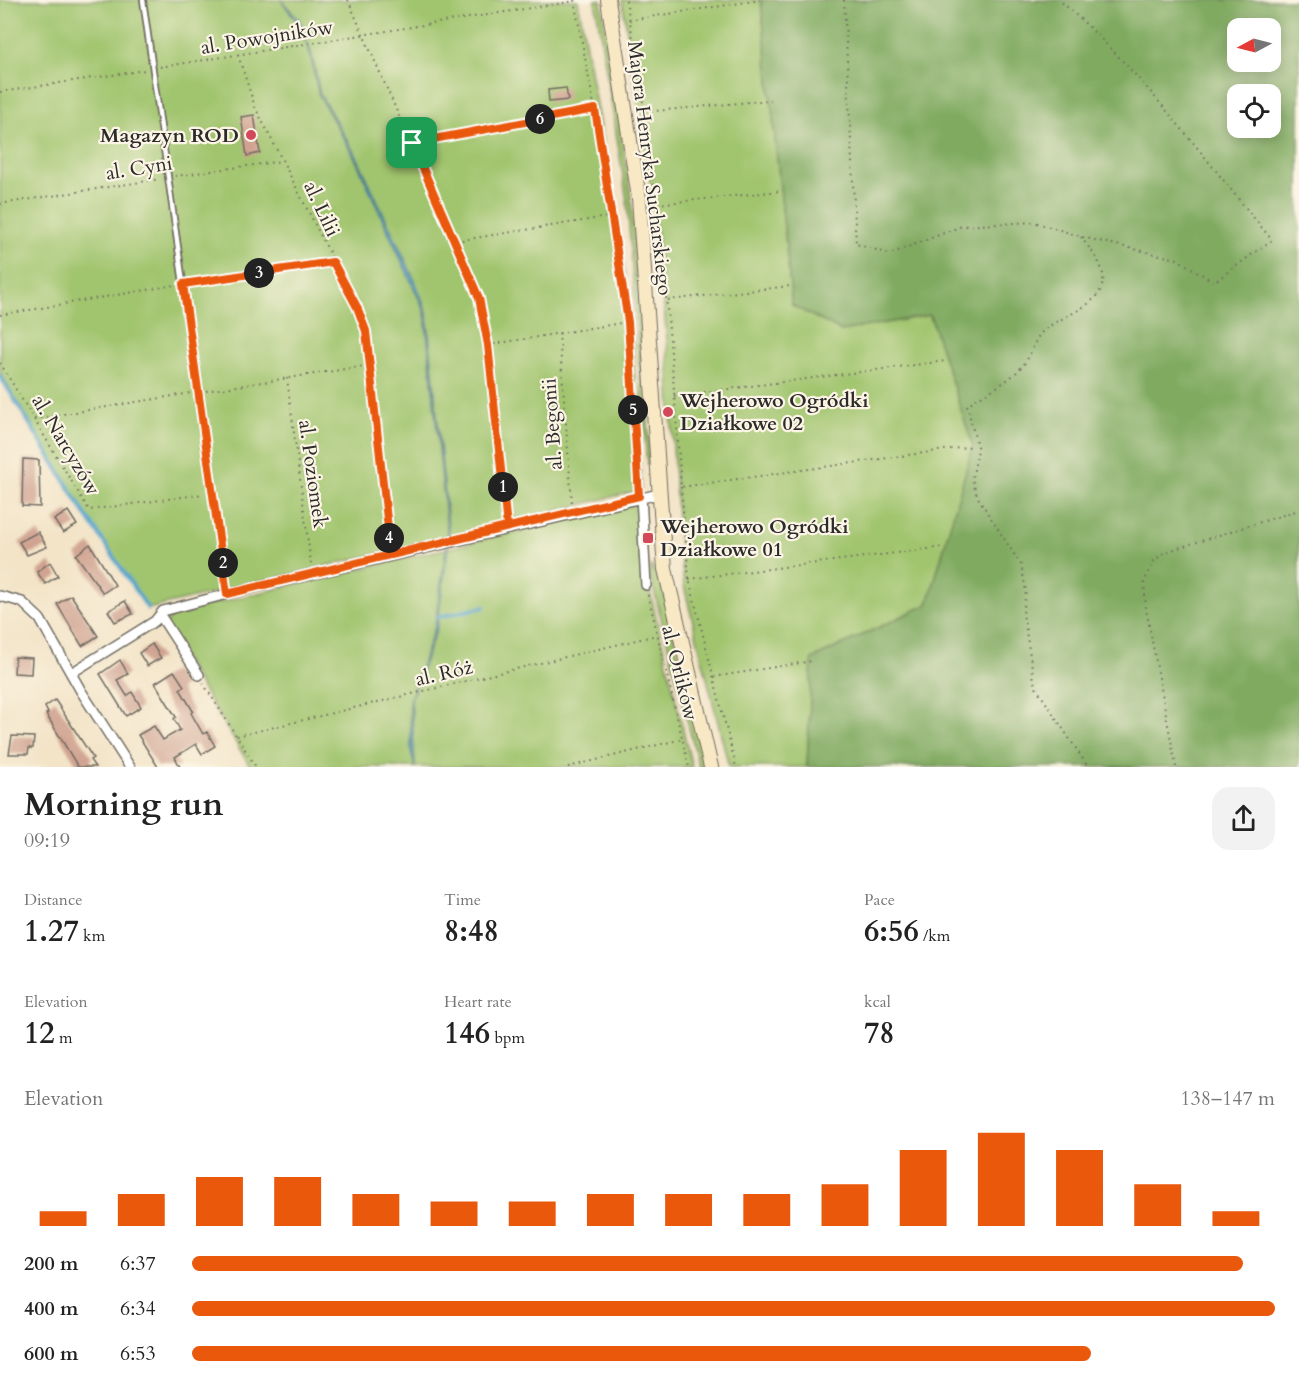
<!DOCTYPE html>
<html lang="en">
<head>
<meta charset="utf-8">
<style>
	body { margin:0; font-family:Cardo,serif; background:#f2f2f2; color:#222; height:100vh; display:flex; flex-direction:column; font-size:22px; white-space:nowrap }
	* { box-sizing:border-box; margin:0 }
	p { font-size:20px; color:#767676 }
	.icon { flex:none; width:33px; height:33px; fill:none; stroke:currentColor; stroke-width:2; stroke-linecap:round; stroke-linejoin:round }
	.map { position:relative; height:767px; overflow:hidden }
	.panel { display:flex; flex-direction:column; background:#fff; flex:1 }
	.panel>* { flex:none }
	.needle { width:39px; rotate:263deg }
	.controls { position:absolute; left:1227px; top:18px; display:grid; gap:12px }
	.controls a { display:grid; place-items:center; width:54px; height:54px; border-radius:12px; background:#fff; box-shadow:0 3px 15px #0003; font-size:30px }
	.pin { position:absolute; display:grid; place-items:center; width:51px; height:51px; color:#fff; margin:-26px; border-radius:12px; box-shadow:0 3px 9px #0006 }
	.km { position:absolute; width:30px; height:30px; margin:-15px; border-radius:50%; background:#222; color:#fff; font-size:16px; line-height:30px; text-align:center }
	.round { display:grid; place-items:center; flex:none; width:63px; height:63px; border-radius:18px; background:#f2f2f2 }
	.summary { display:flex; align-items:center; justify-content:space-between; height:102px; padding:0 24px }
	h1 { font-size:33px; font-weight:600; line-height:45px }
	.figures { display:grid; grid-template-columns:repeat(3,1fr); gap:9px; height:102px; padding:6px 24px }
	.figures div { display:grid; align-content:center }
	.figures b { font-size:30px; font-weight:600 }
	.figures small { font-size:16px; font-weight:400 }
	.figures p { font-size:16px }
	.chart { height:168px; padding:12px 24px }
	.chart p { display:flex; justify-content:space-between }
	.chart svg { width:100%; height:108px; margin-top:6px; stroke:#ea580c; stroke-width:6 }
	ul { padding:0 24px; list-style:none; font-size:20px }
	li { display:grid; grid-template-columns:96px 72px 1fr; align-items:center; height:45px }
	li i { height:15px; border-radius:8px; background:#ea580c }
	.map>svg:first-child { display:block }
	.green { fill:#a1c56e; stroke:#66784c; stroke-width:1.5 }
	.forest { fill:#80aa61; stroke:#566a46; stroke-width:1.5; fill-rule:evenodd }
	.water { fill:#52a3cc; stroke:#3e677c; stroke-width:1.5 }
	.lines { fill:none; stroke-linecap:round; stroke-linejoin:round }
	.stream { stroke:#52a3cc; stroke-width:4 }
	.building { fill:#d0a290 }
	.lane-casing { stroke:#716c62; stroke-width:8 }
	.street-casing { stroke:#716c62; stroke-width:12 }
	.secondary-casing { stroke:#716c62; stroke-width:16 }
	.path { stroke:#716c62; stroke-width:2; stroke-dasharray:1.5 4.5; stroke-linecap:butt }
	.lane { stroke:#fff; stroke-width:4.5 }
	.street { stroke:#fff; stroke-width:9 }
	.secondary { stroke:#f8e8c3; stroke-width:14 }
	.route-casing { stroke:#fff; stroke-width:12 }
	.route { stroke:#ea580c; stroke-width:8 }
	.poi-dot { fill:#d1495b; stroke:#fcf5e5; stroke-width:2 }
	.labels { text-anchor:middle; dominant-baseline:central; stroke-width:4.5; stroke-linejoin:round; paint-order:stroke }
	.street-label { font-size:20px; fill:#2b2b2b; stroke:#fcf5e5 }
	.poi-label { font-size:20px; font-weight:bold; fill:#2b2b2b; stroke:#fcf5e5; text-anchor:start }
</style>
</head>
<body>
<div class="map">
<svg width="1299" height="767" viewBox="0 0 1299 767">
	<rect width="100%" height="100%" fill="#fcf5e5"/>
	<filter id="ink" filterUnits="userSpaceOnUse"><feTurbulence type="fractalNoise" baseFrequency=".0167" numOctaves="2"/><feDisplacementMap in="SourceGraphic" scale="12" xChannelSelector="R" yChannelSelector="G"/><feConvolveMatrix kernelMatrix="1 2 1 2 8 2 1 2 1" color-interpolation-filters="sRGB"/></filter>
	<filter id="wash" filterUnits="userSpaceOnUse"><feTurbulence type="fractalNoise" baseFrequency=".008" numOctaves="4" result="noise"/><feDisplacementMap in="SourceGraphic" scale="24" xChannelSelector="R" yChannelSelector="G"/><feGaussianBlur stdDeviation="1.35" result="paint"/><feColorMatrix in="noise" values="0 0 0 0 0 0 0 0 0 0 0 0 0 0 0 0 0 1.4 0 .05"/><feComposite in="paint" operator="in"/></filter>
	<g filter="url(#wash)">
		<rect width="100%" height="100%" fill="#f3e4c8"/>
		<!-- green -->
		<path class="green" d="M0 0H578L631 308 641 490 148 609 86 515 0 373Z
			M595 0H601L631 197 651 463 647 464 627 201Z
			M622 0H761L792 305 841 331 930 315 973 446 928 604 812 659 807 767H729L684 586 677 517 667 339 654 210Z
			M637 503 648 584 692 767H251L163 626 169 621 166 615Z
			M651 565 662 585 705 767H699L650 575Z"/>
		<!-- forest -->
		<path class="forest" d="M761 0H1299V767H807L812 659 928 604 973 446 930 315 841 331 792 305ZM1238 28H1270V62H1238ZM1238 94H1270V128H1238Z"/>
		<!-- water -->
		<path class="water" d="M281 0 300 21 311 53 320 95 357 157 415 281 427 313 449 537 437 627 411 699 415 767 411 751 410 700 435 627 448 537 425 312 355 158 319 95 310 53 299 24Z"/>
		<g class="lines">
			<!-- stream -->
			<path class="stream" d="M0 376 86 515 148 609
				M438 617 484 607"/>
		</g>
		<g id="blocks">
			<!-- building -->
			<path class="building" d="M566 88 568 100 549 102 548 90Z
				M254 115 260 153 247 156 241 117Z
				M23 459 39 460 40 507 22 506Z
				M68 511 77 525 63 533 54 520Z
				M38 532 47 547 27 555 19 542Z
				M90 544 115 585 103 593 76 555Z
				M50 562 58 576 45 584 37 572Z
				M71 595 98 636 82 646 57 604Z
				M125 601 133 614 115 622 108 611Z
				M152 644 161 658 147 666 139 653Z
				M15 657 32 658 31 674 14 673Z
				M120 660 128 674 117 680 127 696 132 692 141 707 126 716 100 674Z
				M174 671 184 686 180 689 193 711 191 713 203 734 207 732 215 746 202 754 196 744 175 757 180 767H158L138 735 154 726 163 740 180 730 174 719 176 717 155 683Z
				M55 700 93 758 90 760 95 767H78L46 714 48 713 45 707Z
				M12 736 34 737 33 748H29L28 754H9Z"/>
		</g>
	</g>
	<g filter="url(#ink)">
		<use href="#blocks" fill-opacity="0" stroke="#716c62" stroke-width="1.5"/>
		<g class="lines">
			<!-- lane casing -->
			<g class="lane-casing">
				<path id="lane" d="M143 0 227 594"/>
			</g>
			<!-- street casing -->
			<g class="street-casing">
				<path id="street" d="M641 496 646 585
					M0 596 22 602 40 619 81 691 130 767
					M160 615 199 675
					M73 672 155 621 163 611 227 594 659 494"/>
			</g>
			<!-- secondary casing -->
			<g class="secondary-casing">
				<path id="secondary" d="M608 0 639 198 665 569 711 767"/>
			</g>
			<!-- path -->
			<path class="path" d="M348 0 479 298 488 345 506 519
				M574 0 595 110 628 322 638 488
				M626 0C656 161 670 324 681 487L973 446
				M844 0 856 244 890 254 962 226 1034 222 1086 238 1177 259 1214 282 1272 240C1204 158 1140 69 1059 0
				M629 20 760 0
				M238 55 255 107 346 285 366 331 390 546
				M160 67 575 1
				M0 92 145 70
				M645 112 771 100
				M412 143 595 109
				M175 176 282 161
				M0 204 160 179
				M657 204 781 191
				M1081 237C1091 251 1108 268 1102 286 1095 308 1061 316 1044 330 1034 339 1033 351 1026 361 1012 382 987 391 967 405L978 450 972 479 977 496 1021 565 1026 591 1023 613 1035 686 1088 767
				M456 241 613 216
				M192 283 332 262
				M668 300 790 286
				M0 315 175 285
				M559 333 572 503
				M488 345 627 322
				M0 363 89 510 204 494
				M287 378 311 565
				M206 391 371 365
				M674 396 945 361
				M34 419 191 393
				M681 487 689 579 736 767
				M689 579 944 547
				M648 595 689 767
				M714 677 812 661
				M203 683 256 767
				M237 736 657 635
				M568 767 682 739
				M1176 767 1146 609 1144 582 1154 561 1165 552 1299 510"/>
			<!-- lane -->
			<use href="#lane" class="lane"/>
			<!-- street -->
			<use href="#street" class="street"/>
			<!-- secondary -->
			<use href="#secondary" class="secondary"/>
		</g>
	</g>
	<g class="lines" filter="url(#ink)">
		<!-- route casing -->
		<g class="route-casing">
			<path id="route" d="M412 143 479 298 488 345 507 527 227 594 183 284 333 262 357 307 366 331 391 555 639 496 628 322 595 109 412 143"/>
		</g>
		<!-- route -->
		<use href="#route" class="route"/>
	</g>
	<!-- markers -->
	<g class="poi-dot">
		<circle cx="251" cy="135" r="6"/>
		<circle cx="668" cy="412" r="6"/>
		<rect x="642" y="532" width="12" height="12" rx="3"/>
	</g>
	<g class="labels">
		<!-- street labels -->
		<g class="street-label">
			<text transform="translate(267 37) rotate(-9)">al. Powojników</text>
			<text transform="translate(139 168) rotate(-9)">al. Cyni</text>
			<text transform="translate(650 168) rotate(83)">Majora Henryka Sucharskiego</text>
			<text transform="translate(322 209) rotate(65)">al. Lilii</text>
			<text transform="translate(552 424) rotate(-94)">al. Begonii</text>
			<text transform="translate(66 445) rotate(59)">al. Narcyzów</text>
			<text transform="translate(313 474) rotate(82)">al. Poziomek</text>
			<text transform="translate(444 673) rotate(-13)">al. Róż</text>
			<text transform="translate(680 673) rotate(76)">al. Orlików</text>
		</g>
		<!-- poi labels -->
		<g class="poi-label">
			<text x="239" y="135" text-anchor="end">Magazyn ROD</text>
			<text x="680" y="400">Wejherowo Ogródki<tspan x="680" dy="23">Działkowe 02</tspan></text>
			<text x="660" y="526">Wejherowo Ogródki<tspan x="660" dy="23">Działkowe 01</tspan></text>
		</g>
	</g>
</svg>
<div class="controls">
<a><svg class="needle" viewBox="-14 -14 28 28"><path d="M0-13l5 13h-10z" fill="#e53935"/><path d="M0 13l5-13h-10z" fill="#767676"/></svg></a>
<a><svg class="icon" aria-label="locate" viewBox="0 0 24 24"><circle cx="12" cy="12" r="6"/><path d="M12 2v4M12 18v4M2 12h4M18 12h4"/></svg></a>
</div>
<div class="pin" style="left:412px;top:143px;background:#1e9e55"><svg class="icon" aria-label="arrive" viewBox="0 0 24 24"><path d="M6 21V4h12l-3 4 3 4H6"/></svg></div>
<b class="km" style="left:503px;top:487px">1</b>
<b class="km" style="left:223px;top:563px">2</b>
<b class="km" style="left:259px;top:273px">3</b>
<b class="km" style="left:389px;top:538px">4</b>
<b class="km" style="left:633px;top:410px">5</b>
<b class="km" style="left:540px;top:119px">6</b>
</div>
<section class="panel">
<div class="summary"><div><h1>Morning run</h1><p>09:19</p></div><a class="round"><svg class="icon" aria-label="share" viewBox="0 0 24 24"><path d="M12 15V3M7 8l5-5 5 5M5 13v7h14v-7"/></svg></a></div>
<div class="figures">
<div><p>Distance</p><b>1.27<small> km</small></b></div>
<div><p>Time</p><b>8:48</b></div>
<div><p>Pace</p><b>6:56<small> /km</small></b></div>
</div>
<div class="figures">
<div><p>Elevation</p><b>12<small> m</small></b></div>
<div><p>Heart rate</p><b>146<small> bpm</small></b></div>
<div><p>kcal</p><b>78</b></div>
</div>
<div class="chart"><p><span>Elevation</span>138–147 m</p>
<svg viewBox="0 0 160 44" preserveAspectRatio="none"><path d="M5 44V38M15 44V31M25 44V24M35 44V24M45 44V31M55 44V34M65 44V34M75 44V31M85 44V31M95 44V31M105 44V27M115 44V13M125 44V6M135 44V13M145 44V27M155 44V38"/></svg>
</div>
<ul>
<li><b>200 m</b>6:37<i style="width:97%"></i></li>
<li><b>400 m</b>6:34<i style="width:100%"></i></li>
<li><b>600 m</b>6:53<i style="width:83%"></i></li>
</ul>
</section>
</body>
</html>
